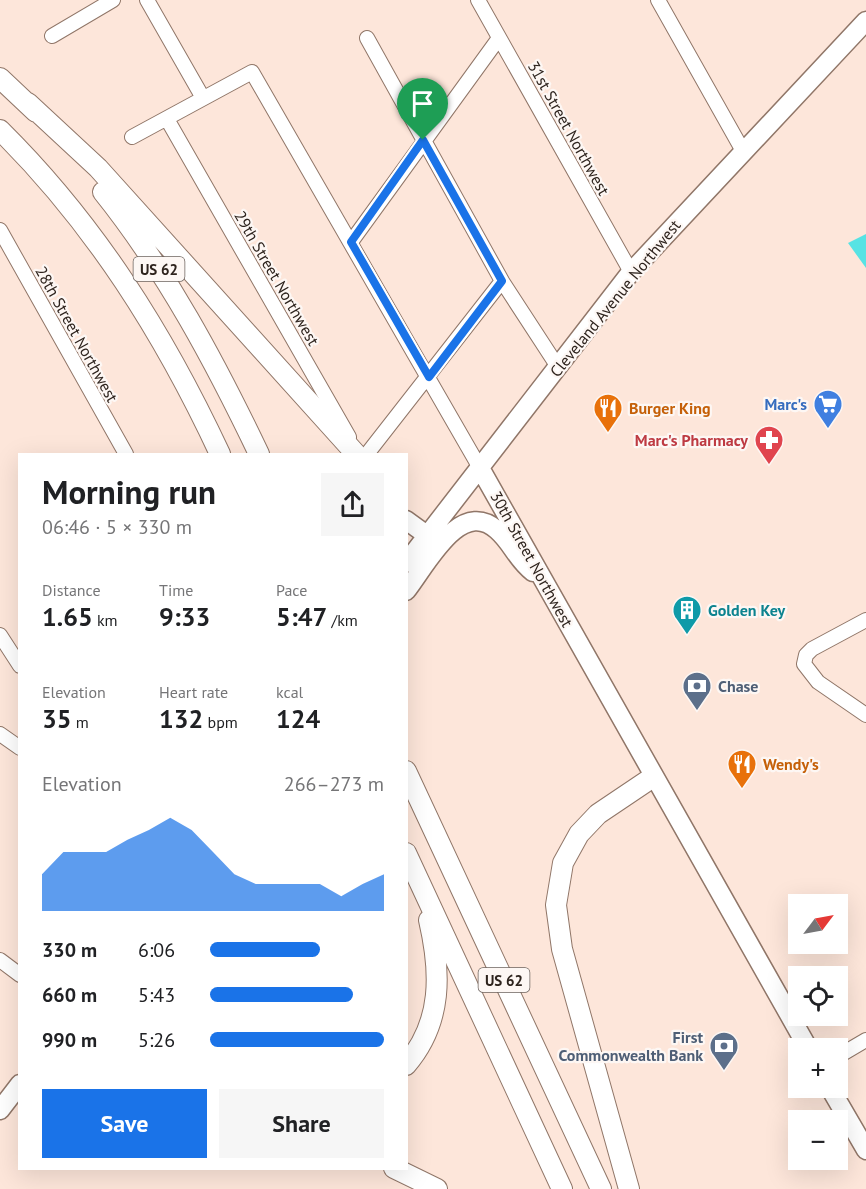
<!DOCTYPE html>
<html lang="en">
<head>
<meta charset="utf-8">
<style>
	body { margin:0; font-family:"PT Sans",sans-serif; background:#f6f6f6; color:#202124; height:100vh; display:flex; flex-direction:column; font-size:22px; white-space:nowrap }
	* { box-sizing:border-box; margin:0 }
	p { font-size:20px; color:#757577 }
	.icon { flex:none; width:33px; height:33px; fill:none; stroke:currentColor; stroke-width:2; stroke-linecap:round; stroke-linejoin:round }
	.map { position:relative; flex:1; overflow:hidden }
	.side { position:absolute; left:18px; top:453px; width:390px; height:717px; display:flex; flex-direction:column; background:#fff; border-radius:0px; box-shadow:0 6px 24px #0002 }
	.side>* { flex:none }
	.needle { width:39px; rotate:58deg }
	.tools { position:absolute; left:788px; top:894px; display:grid; gap:12px }
	.tools a { display:grid; place-items:center; width:60px; height:60px; border-radius:0px; background:#fff; box-shadow:0 6px 24px #0002; font-size:30px }
	.pin { position:absolute; display:grid; place-items:center; width:51px; height:51px; color:#fff; margin:-62px -26px; border-radius:50% 50% 50% 0; rotate:-45deg; box-shadow:0 0 6px #0007 }
	.pin .icon { rotate:45deg }
	.round { display:grid; place-items:center; flex:none; width:63px; height:63px; border-radius:0px; background:#f6f6f6 }
	.overview { display:flex; align-items:center; justify-content:space-between; height:102px; padding:0 24px }
	h1 { font-size:33px; font-weight:700; line-height:45px }
	.figures { display:grid; grid-template-columns:repeat(3,1fr); gap:9px; height:102px; padding:6px 24px }
	.figures div { display:grid; align-content:center }
	.figures b { font-size:26px; font-weight:700 }
	.figures small { font-size:16px; font-weight:400 }
	.figures p { font-size:16px }
	.chart { height:168px; padding:12px 24px }
	.chart p { display:flex; justify-content:space-between }
	.chart svg { width:100%; height:108px; margin-top:6px; fill:#1a73e8; opacity:.7 }
	.primary-button { display:flex; gap:12px; margin-top:auto; padding:12px 24px }
	.primary-button a { flex:1; height:69px; border-radius:0px; background:#1a73e8; color:#fff; font-size:24px; font-weight:700; line-height:69px; text-align:center }
	.primary-button a+a { background:#f6f6f6; color:#202124 }
	ul { padding:0 24px; list-style:none; font-size:20px }
	li { display:grid; grid-template-columns:96px 72px 1fr; align-items:center; height:45px }
	li i { height:15px; border-radius:8px; background:#1a73e8 }
	.map>svg:first-child { display:block }
	.water { fill:#57e3e4 }
	.lines { fill:none; stroke-linecap:round; stroke-linejoin:round }
	.minor-casing { stroke:#907668; stroke-width:16 }
	.major-casing { stroke:#907668; stroke-width:21 }
	.highway-casing { stroke:#907668; stroke-width:22 }
	.minor { stroke:#fff; stroke-width:14 }
	.major { stroke:#fff; stroke-width:18 }
	.highway { stroke:#fff; stroke-width:20 }
	.route-casing { stroke:#fff; stroke-width:12 }
	.route { stroke:#1a73e8; stroke-width:8 }
	.labels { text-anchor:middle; dominant-baseline:central; stroke-width:4.5; stroke-linejoin:round; paint-order:stroke }
	.shield { fill:#fdf7f4; stroke:#6c635e; stroke-width:1.5 }
	.shield-label { font-size:15px; font-weight:bold; fill:#2e241e }
	.street-label { font-size:16px; fill:#2e241e; stroke:#fdf7f4 }
	.shop-label { font-size:16px; font-weight:bold; fill:#366cbe; stroke:#fdf7f4; text-anchor:end }
	.food-label { font-size:16px; font-weight:bold; fill:#c56008; stroke:#fdf7f4; text-anchor:start }
	.health-label { font-size:16px; font-weight:bold; fill:#be3a42; stroke:#fdf7f4; text-anchor:end }
	.culture-label { font-size:16px; font-weight:bold; fill:#0d838f; stroke:#fdf7f4; text-anchor:start }
	.service-label { font-size:16px; font-weight:bold; fill:#4e5e75; stroke:#fdf7f4; text-anchor:start }
</style>
</head>
<body>
<div class="map">
<svg width="866" height="1189" viewBox="0 0 866 1189">
	<rect width="100%" height="100%" fill="#fde6da"/>
	<!-- water -->
	<path class="water" d="M866 234V268L848 243Z"/>
	<g class="lines">
		<!-- minor casing -->
		<g class="minor-casing">
			<path id="minor" d="M147 0 203 98
				M478 0 631 272
				M658 0 743 151
				M52 36 113 0
				M367 38 502 281 558 367
				M167 119 349 437
				M132 137 252 72 480 468
				M0 230 126 454
				M351 242 499 38
				M367 454 502 281
				M866 620 812 649 806 655 804 664 818 682 866 715
				M0 635 20 666
				M0 734 20 748
				M0 960 20 975
				M837 1057 866 1040"/>
		</g>
		<!-- major casing -->
		<g class="major-casing">
			<path id="major" d="M480 468 808 1048
				M406 520 428 536
				M406 563 631 272 866 21
				M406 591C426 566 460 497 497 530 512 543 517 560 533 572
				M830 1088 866 1150
				M0 1110 20 1084"/>
		</g>
		<!-- highway casing -->
		<g class="highway-casing">
			<path id="highway" d="M0 78 36 112
				M28 103 98 168 356 454
				M0 130C95 224 164 334 220 454
				M103 192C167 272 215 362 259 454
				M406 771 601 1189
				M406 853 562 1189
				M406 1065C443 1022 441 972 429 920
				M394 1168 437 1189
				M629 1189 562 949 556 905 563 863 579 834 598 814 653 777"/>
		</g>
		<!-- minor -->
		<use href="#minor" class="minor"/>
		<!-- major -->
		<use href="#major" class="major"/>
		<!-- highway -->
		<use href="#highway" class="highway"/>
	</g>
	<g class="lines">
		<!-- route casing -->
		<g class="route-casing">
			<path id="route" d="M423 140 502 281 429 377 351 242Z"/>
		</g>
		<!-- route -->
		<use href="#route" class="route"/>
	</g>
	<!-- icons -->
	<defs>
		<g id="supermarket-pin" transform="scale(1.5)"><path d="M0 17L-7.5 6A9.5 9.5 0 1 1 7.5 6Z" fill="#3f7fe0" stroke="#fdf7f4"/><path d="M-6-5.5h2.5l.6 2H6L4.5 2H-2.5L-4.4-4H-6ZM-1.5 3.2a1.3 1.3 0 1 0 .1 0ZM3 3.2a1.3 1.3 0 1 0 .1 0Z" fill="#fff"/></g>
		<g id="restaurant-pin" transform="scale(1.5)"><path d="M0 17L-7.5 6A9.5 9.5 0 1 1 7.5 6Z" fill="#e8710a" stroke="#fdf7f4"/><path d="M-5-6h1v4h1v-4h1v4h1v-4h1v5L-1.5 .5V6h-2V.5L-5-1ZM5-6V6H3V1.5H1.5Q1.5-4 5-6Z" fill="#fff"/></g>
		<g id="pharmacy-pin" transform="scale(1.5)"><path d="M0 17L-7.5 6A9.5 9.5 0 1 1 7.5 6Z" fill="#e0444e" stroke="#fdf7f4"/><path d="M-2-6h4v4h4v4h-4v4h-4v-4h-4v-4h4Z" fill="#fff"/></g>
		<g id="building-pin" transform="scale(1.5)"><path d="M0 17L-7.5 6A9.5 9.5 0 1 1 7.5 6Z" fill="#0f9aa8" stroke="#fdf7f4"/><path d="M-4-6H4V6H1V3H-1V6H-4ZM-2.5-4.3h1.7v1.8h-1.7ZM.8-4.3h1.7v1.8H.8ZM-2.5-1h1.7V.8h-1.7ZM.8-1h1.7V.8H.8Z" fill="#fff"/></g>
		<g id="bank-pin" transform="scale(1.5)"><path d="M0 17L-7.5 6A9.5 9.5 0 1 1 7.5 6Z" fill="#5c6f8a" stroke="#fdf7f4"/><path d="M-6-4H6V4H-6ZM0-2.3a2.3 2.3 0 1 0 0 4.6a2.3 2.3 0 1 0 0-4.6Z" fill="#fff"/></g>
	</defs>
	<g fill-rule="evenodd">
		<use href="#supermarket-pin" x="828" y="404"/>
		<use href="#restaurant-pin" x="608" y="408"/>
		<use href="#pharmacy-pin" x="769" y="440"/>
		<use href="#building-pin" x="687" y="610"/>
		<use href="#bank-pin" x="697" y="686"/>
		<use href="#restaurant-pin" x="742" y="764"/>
		<use href="#bank-pin" x="724" y="1046"/>
	</g>
	<g class="labels">
		<!-- shield labels -->
		<g class="shield">
			<rect x="133.5" y="257" width="51" height="24" rx="4.5"/>
			<rect x="478.5" y="968" width="51" height="24" rx="4.5"/>
		</g>
		<g class="shield-label">
			<text x="159" y="269">US 62</text>
			<text x="504" y="980">US 62</text>
		</g>
		<!-- street labels -->
		<g class="street-label">
			<text transform="translate(569 128) rotate(61)">31st Street Northwest</text>
			<text transform="translate(277 278) rotate(60)">29th Street Northwest</text>
			<text transform="translate(615 298) rotate(-51)">Cleveland Avenue Northwest</text>
			<text transform="translate(77 334) rotate(61)">28th Street Northwest</text>
			<text transform="translate(532 559) rotate(61)">30th Street Northwest</text>
		</g>
		<!-- shop labels -->
		<g class="shop-label">
			<text x="807" y="404">Marc's</text>
		</g>
		<!-- food labels -->
		<g class="food-label">
			<text x="629" y="408">Burger King</text>
			<text x="763" y="764">Wendy's</text>
		</g>
		<!-- health labels -->
		<g class="health-label">
			<text x="748" y="440">Marc's Pharmacy</text>
		</g>
		<!-- culture labels -->
		<g class="culture-label">
			<text x="708" y="610">Golden Key</text>
		</g>
		<!-- service labels -->
		<g class="service-label">
			<text x="718" y="686">Chase</text>
			<text x="703" y="1037" text-anchor="end">First<tspan x="703" dy="18">Commonwealth Bank</tspan></text>
		</g>
	</g>
</svg>
<div class="tools">
<a><svg class="needle" viewBox="-14 -14 28 28"><path d="M0-13l5 13h-10z" fill="#e53935"/><path d="M0 13l5-13h-10z" fill="#757577"/></svg></a>
<a><svg class="icon" aria-label="locate" viewBox="0 0 24 24"><circle cx="12" cy="12" r="6"/><path d="M12 2v4M12 18v4M2 12h4M18 12h4"/></svg></a>
<a>+</a>
<a>−</a>
</div>
<div class="pin" style="left:423px;top:140px;background:#1e9e55"><svg class="icon" aria-label="arrive" viewBox="0 0 24 24"><path d="M6 21V4h12l-3 4 3 4H6"/></svg></div>
<section class="side">
<div class="overview"><div><h1>Morning run</h1><p>06:46 · 5 × 330 m</p></div><a class="round"><svg class="icon" aria-label="share" viewBox="0 0 24 24"><path d="M12 15V3M7 8l5-5 5 5M5 13v7h14v-7"/></svg></a></div>
<div class="figures">
<div><p>Distance</p><b>1.65<small> km</small></b></div>
<div><p>Time</p><b>9:33</b></div>
<div><p>Pace</p><b>5:47<small> /km</small></b></div>
</div>
<div class="figures">
<div><p>Elevation</p><b>35<small> m</small></b></div>
<div><p>Heart rate</p><b>132<small> bpm</small></b></div>
<div><p>kcal</p><b>124</b></div>
</div>
<div class="chart"><p><span>Elevation</span>266–273 m</p>
<svg viewBox="0 0 160 44" preserveAspectRatio="none"><path d="M0 44V29L10 20L20 20L30 20L40 15L50 11L60 6L70 11L80 20L90 29L100 33L110 33L120 33L130 33L140 38L150 33L160 29V44z"/></svg>
</div>
<ul>
<li><b>330 m</b>6:06<i style="width:63%"></i></li>
<li><b>660 m</b>5:43<i style="width:82%"></i></li>
<li><b>990 m</b>5:26<i style="width:100%"></i></li>
</ul>
<div class="primary-button"><a>Save</a><a>Share</a></div>
</section>
</div>
</body>
</html>
